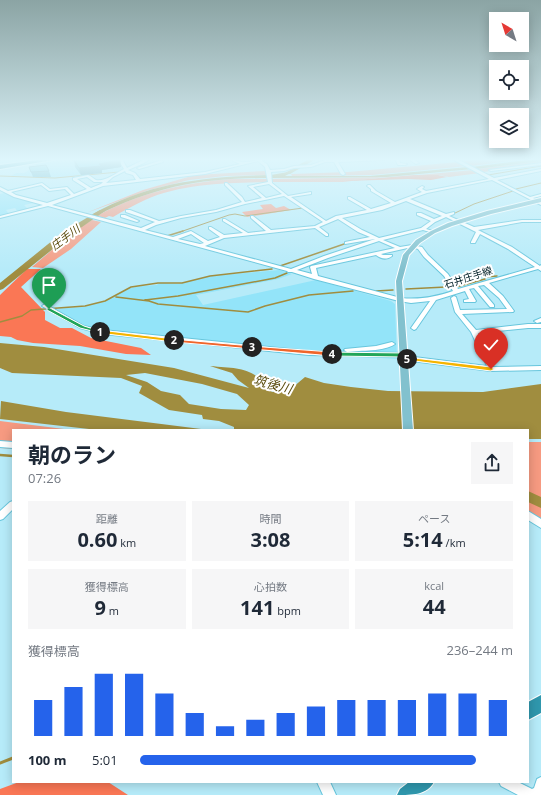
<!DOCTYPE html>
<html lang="ja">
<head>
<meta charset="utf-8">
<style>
	body { margin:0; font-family:"Open Sans","Noto Sans JP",sans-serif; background:#f6f6f7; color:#1f2937; height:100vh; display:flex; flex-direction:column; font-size:15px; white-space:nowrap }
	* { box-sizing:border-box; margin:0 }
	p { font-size:13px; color:#747a83 }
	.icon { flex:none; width:22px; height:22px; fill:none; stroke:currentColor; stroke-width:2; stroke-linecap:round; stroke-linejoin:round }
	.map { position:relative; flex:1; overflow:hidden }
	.sheet { position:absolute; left:12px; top:429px; width:517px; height:354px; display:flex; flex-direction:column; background:#fff; border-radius:0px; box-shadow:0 2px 10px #0003 }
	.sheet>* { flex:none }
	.needle { width:26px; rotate:321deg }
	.fabs { position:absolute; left:489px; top:12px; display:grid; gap:8px }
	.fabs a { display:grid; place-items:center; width:40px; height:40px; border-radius:0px; background:#fff; box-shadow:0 2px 10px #0003; font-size:20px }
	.pin { position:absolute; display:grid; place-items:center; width:34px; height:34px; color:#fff; margin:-41px -17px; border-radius:50% 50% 50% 0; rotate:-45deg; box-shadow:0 0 4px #0007 }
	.pin .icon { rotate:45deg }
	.km { position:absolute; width:20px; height:20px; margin:-10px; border-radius:50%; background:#222; color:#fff; font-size:11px; line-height:20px; text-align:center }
	.round { display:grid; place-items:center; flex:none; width:42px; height:42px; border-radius:0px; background:#f6f6f7 }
	.summary { display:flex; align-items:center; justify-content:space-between; height:68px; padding:0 16px }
	h1 { font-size:22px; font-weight:700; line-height:30px }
	.metrics { display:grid; grid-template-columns:repeat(3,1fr); gap:6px; height:68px; padding:4px 16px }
	.metrics div { display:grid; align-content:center; border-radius:0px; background:#f6f6f7; text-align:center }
	.metrics b { font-size:20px; font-weight:700 }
	.metrics small { font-size:11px; font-weight:400 }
	.metrics p { font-size:11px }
	.chart { height:112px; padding:8px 16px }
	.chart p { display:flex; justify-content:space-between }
	.chart svg { width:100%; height:72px; margin-top:4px; stroke:#2563eb; stroke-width:6 }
	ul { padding:0 16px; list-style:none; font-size:13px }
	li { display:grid; grid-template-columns:64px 48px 1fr; align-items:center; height:30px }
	li i { height:10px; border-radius:5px; background:#2563eb }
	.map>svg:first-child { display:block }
	.built { fill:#93e4f9 }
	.green { fill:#f69a81 }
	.forest { fill:#fa7755 }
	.water { fill:#a08d3f; fill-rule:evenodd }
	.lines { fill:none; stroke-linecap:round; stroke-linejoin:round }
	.stream-far3 { stroke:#a08d3f; stroke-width:1 }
	.stream-far2 { stroke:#a08d3f; stroke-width:1.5 }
	.stream-far1 { stroke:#a08d3f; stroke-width:2.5 }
	.stream { stroke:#a08d3f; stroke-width:3 }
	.river { fill:#a08d3f; fill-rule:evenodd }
	.minor-casing { stroke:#68c6dd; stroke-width:2 }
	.major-casing { stroke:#fff; stroke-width:2 }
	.highway-casing { stroke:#fff; stroke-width:2 }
	.minor { fill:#fff; fill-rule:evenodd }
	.major { fill:#82c1ce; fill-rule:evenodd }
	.highway { fill:#2f97ad; fill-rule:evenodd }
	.wall { fill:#4ba3b8 }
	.shaded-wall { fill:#3d8596 }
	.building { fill:#57bed6; stroke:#3d8596 }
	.split-1 { fill:#22a559; stroke:#fff }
	.split-2 { fill:#f5b400; stroke:#fff }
	.split-3 { fill:#f0652b; stroke:#fff }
	.split-4 { fill:#f0652b; stroke:#fff }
	.split-5 { fill:#22a559; stroke:#fff }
	.split-6 { fill:#f5b400; stroke:#fff }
	.labels { text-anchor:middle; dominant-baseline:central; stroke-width:4; stroke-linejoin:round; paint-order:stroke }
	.far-street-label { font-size:10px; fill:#022027; stroke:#fff }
	.far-water-label { font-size:11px; font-style:italic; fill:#594b0c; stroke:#fff }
	.water-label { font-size:13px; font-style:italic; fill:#594b0c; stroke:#fff }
</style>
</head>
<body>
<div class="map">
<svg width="541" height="795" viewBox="0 0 541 795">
	<rect width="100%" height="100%" fill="#b6ebf9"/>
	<!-- built -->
	<path class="built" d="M63 159H119L126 170 117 172 55 178 11 176 16 173H24L36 166 35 163Z
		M4 193 18 198 34 203 24 205 29 210 18 212 15 208 6 210 9 214 0 216V194Z
		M279 270 292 274 278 279 196 295 203 305 316 280 391 301 395 304 397 359 271 351 104 333 76 327 52 309 83 307 103 302 129 288 143 286 157 285 159 283 178 284 211 276Z"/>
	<!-- green -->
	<path class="green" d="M481 159H526L471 166 461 161Z
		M541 161V164L483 172 477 169Z
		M458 162 467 166 372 175 292 176 291 174 348 172Z
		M474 170 480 173 449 177 439 175H418Z
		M264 171 267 172 268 175 225 176 189 180 149 190 86 213 143 190 195 175Z
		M385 177 343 182H271V179Z
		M230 179H268L269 182C228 183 183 183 145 200 134 205 123 211 113 217L109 216 105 218 97 216C138 193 183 183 230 179Z
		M271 204 276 208 284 206 291 210 247 217 242 212 263 209 260 205Z
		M92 220 101 222 71 249 43 268 32 267 73 232Z
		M0 421 72 430H13V449L0 448Z
		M528 442H541V521L528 512Z"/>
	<!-- forest -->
	<path class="forest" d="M414 175H438L447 177 431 180 408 179 345 181Z
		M27 269H41L21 287 45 312V320L60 328H72L91 338 141 348 151 355 126 354 80 346 33 343 17 340 11 337 0 336V295Z
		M19 782H108L128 795H0V789Z"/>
	<!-- water -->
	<path class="water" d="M534 159H541V161L476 169 472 167Z
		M296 167 300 168 285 176H370L468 167 472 169 387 177 271 178V175L288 172Z
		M268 175 269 178C203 178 155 186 96 216L91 215C149 182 203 177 268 175Z
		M0 343 44 347 174 368 249 388 238 380 232 373 210 366C240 369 252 366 272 392L292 388 305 377 324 383 351 387 388 391 483 392 541 384V439H528V430H234V427L219 421 203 419 202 415 169 410 139 393 142 386 121 378 12 373 0 368ZM145 373 202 384 237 394 249 405 246 410 221 409 189 404 180 395 161 391 147 382 126 375Z
		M1 401 66 412 209 430H98L0 419Z"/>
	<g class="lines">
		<!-- stream-far3 -->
		<path class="stream-far3" d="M488 175 541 166
			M0 176 55 178 119 172
			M516 189 541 183
			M453 214 474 204 513 191
			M433 223 442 219
			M180 232 229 215 235 214 245 216 303 208"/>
		<!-- stream-far2 -->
		<path class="stream-far2" d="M167 236 183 231
			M280 266 347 243
			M456 287 485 279V277L497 276
			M406 289 446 287
			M376 291 393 290
			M116 297 149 301 158 304 248 312 265 306 309 295 353 291
			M145 300 178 296 275 278 287 273
			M0 322 22 316 31 310 85 306 105 301 131 287 158 283H182L210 276 272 269"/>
		<!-- stream-far1 -->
		<path class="stream-far1" d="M0 455 13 456"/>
		<!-- stream -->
		<path class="stream" d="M0 763 13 758"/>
		<!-- river -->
		<path class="river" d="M309 159H316L290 174 285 173Z
			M100 210 105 211 69 236 3 289 0 290V283L63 232Z
			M528 491 541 497V508L528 502Z"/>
		<!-- minor casing -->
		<g class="minor-casing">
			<path id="minor" d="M118 159H122L127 168 145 159H150L144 163 128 170 135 173 140 179 205 172 240 164 229 159C235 159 240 163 246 162 253 162 259 159 266 159L262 161 267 164 270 170 284 169 294 166 311 165 325 160 335 159H386L384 160 338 162 345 174 343 175 341 174 334 162H325L311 167 294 168 284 171 271 172 272 183 288 196 311 192V194L291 197 326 221 336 216 367 210 348 199V197H350L371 209 391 203 371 191V189L367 186 368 185H370L376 191 395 202 422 192 417 189 422 186 424 187 422 189 426 191 489 179 452 159H457L494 178 541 169V171L497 180 530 197 541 194V196L533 198 541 202V205L492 180 427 193 410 199 446 214 454 212V214L449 216 474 227 522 220H541V222H522L478 230 512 247 540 266 541 265V271L538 269 489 283 503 296 514 311 513 312 462 314 476 330 528 324H541V328H528L478 333 493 367 541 366V370L491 371 404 360 402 359V357L309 355 103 334 80 328 42 306 45 304 47 305 84 326 103 330 309 351 347 352 344 350 345 349 376 346 392 342 395 344C384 352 361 350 347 352L404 353 406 354 407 355 406 356 487 366 471 332 455 312 451 298 454 296 456 297 460 310 507 309 499 298 484 285 478 286 494 305V307H490L474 288 469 289 476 301 475 302H464V300L469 299 465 291 436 300 416 329 414 330 411 328 430 301 411 303 399 301 314 279 292 272H288L287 271 48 206 0 218V216L43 205 14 197 0 190V187L8 191 42 183 50 189 67 187 74 194 87 189 73 180V178L88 175C91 176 94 179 96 180 105 182 116 173 124 169ZM258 161 265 167 268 182 248 186 262 198 245 202 242 197 227 183H225V185L242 202 216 210 181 216 159 221 130 210H126V212L155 222 141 228 52 205 103 186 205 174ZM125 171 126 173 133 175 136 180 106 183 113 177ZM87 177 94 182H103L101 184 91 188 77 179ZM269 184 282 194 266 198 253 187ZM41 185 49 191 65 189 71 195 47 203 16 195 11 192ZM284 196 323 222 315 226 271 230 253 216H251V218L266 231 248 233 225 219H223V221L243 233 224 235 211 227H209V229L220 237 208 241 191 231 173 237 145 230 156 225 181 218 216 212 245 204ZM406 201 442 216 434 219 421 213H417V215L431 221 421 228 379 238 362 230 342 218 382 210ZM446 217 476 232 471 242V243H475L480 234 508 249 535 267 458 289 448 274 428 255 422 247 412 245 400 247 383 240 423 230 433 233V231L426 229 435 222ZM338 219 358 232 370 237 345 242V244L375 239 324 256 291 269 205 246 224 238 315 228 326 236H328V234L319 227ZM191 234 204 243 200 244 178 239ZM379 241 395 248 311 266 310 267 312 274 297 270 328 258ZM412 247 418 249 424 257 444 276 453 291C435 297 420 300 401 298L318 276 316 268 376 255C381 259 387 260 392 256V255H383L381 254Z
				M395 159H399L400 163 407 164 405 165H398Z
				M408 159H413L419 163 416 164Z
				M162 160 163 162 139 169 137 168Z
				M541 163V165L491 171 489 170Z
				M121 215H125L139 221 137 222 121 217Z
				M541 318V322L537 323 534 321Z
				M0 441 13 442V448L0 447Z
				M13 501V509L3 519 0 520V511L10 502Z
				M528 511 541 519V528L528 520Z
				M541 777V795H518L501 786 499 782H518L532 789 534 788 537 779Z
				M317 782H330L336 795H323Z"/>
		</g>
		<!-- major casing -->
		<g class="major-casing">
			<path id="major" d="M541 198V202L491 214 452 226 435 233 420 243 409 255 402 281 413 430H403L396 281 403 255 416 240 431 231 448 223 487 211Z"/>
		</g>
		<!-- highway casing -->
		<g class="highway-casing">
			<path id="highway" d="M45 159H59L0 169V165Z
				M541 695V713L528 720V702Z
				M409 782H434C427 795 412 795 397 795L400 789Z"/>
		</g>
		<!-- minor -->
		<use href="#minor" class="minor"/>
		<!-- major -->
		<use href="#major" class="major"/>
		<!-- highway -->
		<use href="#highway" class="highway"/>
	</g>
	<!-- wall -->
	<path class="wall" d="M74 160H120L121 167 102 170V173L81 175 75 167Z
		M29 167 49 171 51 177H33Z"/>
	<!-- shaded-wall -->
	<path class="shaded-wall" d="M120 160 121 167 102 170V173L81 175 79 168 99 164Z"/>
	<!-- building -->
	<path class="building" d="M81 159H119L120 160 99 164 101 166 79 168 74 160Z
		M46 165 49 171 31 172 29 167Z"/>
	<!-- sky -->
	<linearGradient id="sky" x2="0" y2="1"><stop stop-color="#8ba4a4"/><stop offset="0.59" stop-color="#def6fc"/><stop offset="1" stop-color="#def6fc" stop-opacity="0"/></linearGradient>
	<rect width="541" height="270" fill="url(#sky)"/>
	<!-- split-1 -->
	<path class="split-1" d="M47 308H50L84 326 103 332 100 333 80 328 47 310Z"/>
	<!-- split-2 -->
	<path class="split-2" d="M100 330 174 339 177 340 174 342 98 333V331Z"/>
	<!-- split-3 -->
	<path class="split-3" d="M172 339 252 346 254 347 252 349 174 342 172 341Z"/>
	<!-- split-4 -->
	<path class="split-4" d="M250 346 332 352 334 354 332 356 252 349 249 347Z"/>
	<!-- split-5 -->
	<path class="split-5" d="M329 352 404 353 410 359 407 360H402L401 357 332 356 329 355Z"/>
	<!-- split-6 -->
	<path class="split-6" d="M405 357 491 367 494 369 491 371 407 360 404 359Z"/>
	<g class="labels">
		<!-- far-street labels -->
		<g class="far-street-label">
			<text transform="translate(468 277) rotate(-18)">石井庄手線</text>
		</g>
		<!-- far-water labels -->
		<g class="far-water-label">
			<text transform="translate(65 237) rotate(-37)">庄手川</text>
		</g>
		<!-- water labels -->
		<g class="water-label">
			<text transform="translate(273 384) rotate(15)">筑後川</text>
		</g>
	</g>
</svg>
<div class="fabs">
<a><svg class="needle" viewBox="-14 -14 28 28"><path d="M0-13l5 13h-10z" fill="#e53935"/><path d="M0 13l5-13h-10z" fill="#747a83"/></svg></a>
<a><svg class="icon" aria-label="locate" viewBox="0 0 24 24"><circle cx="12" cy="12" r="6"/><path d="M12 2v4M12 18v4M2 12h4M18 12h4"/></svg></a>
<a><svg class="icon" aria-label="layers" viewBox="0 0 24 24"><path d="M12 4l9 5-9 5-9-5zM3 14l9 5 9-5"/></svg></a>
</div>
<div class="pin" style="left:49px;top:309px;background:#1e9e55"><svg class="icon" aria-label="arrive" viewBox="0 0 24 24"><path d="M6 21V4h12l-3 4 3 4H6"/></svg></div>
<div class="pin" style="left:491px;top:369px;background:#d93025"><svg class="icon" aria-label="check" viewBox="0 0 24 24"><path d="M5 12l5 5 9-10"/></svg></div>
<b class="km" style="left:100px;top:332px">1</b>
<b class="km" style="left:174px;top:340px">2</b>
<b class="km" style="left:252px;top:347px">3</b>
<b class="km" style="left:332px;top:354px">4</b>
<b class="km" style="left:407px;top:359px">5</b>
<section class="sheet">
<div class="summary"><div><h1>朝のラン</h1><p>07:26</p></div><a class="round"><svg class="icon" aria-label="share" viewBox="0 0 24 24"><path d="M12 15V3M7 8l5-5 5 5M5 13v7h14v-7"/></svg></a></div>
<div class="metrics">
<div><p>距離</p><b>0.60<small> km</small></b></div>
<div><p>時間</p><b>3:08</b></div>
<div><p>ペース</p><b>5:14<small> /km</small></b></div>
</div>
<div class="metrics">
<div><p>獲得標高</p><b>9<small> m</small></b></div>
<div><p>心拍数</p><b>141<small> bpm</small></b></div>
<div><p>kcal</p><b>44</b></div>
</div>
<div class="chart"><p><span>獲得標高</span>236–244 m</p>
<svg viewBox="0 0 160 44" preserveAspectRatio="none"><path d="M5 44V22M15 44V14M25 44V6M35 44V6M45 44V18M55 44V30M65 44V38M75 44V34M85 44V30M95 44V26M105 44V22M115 44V22M125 44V22M135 44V18M145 44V18M155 44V22"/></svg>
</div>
<ul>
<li><b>100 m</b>5:01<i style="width:90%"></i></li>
</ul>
</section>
</div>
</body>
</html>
